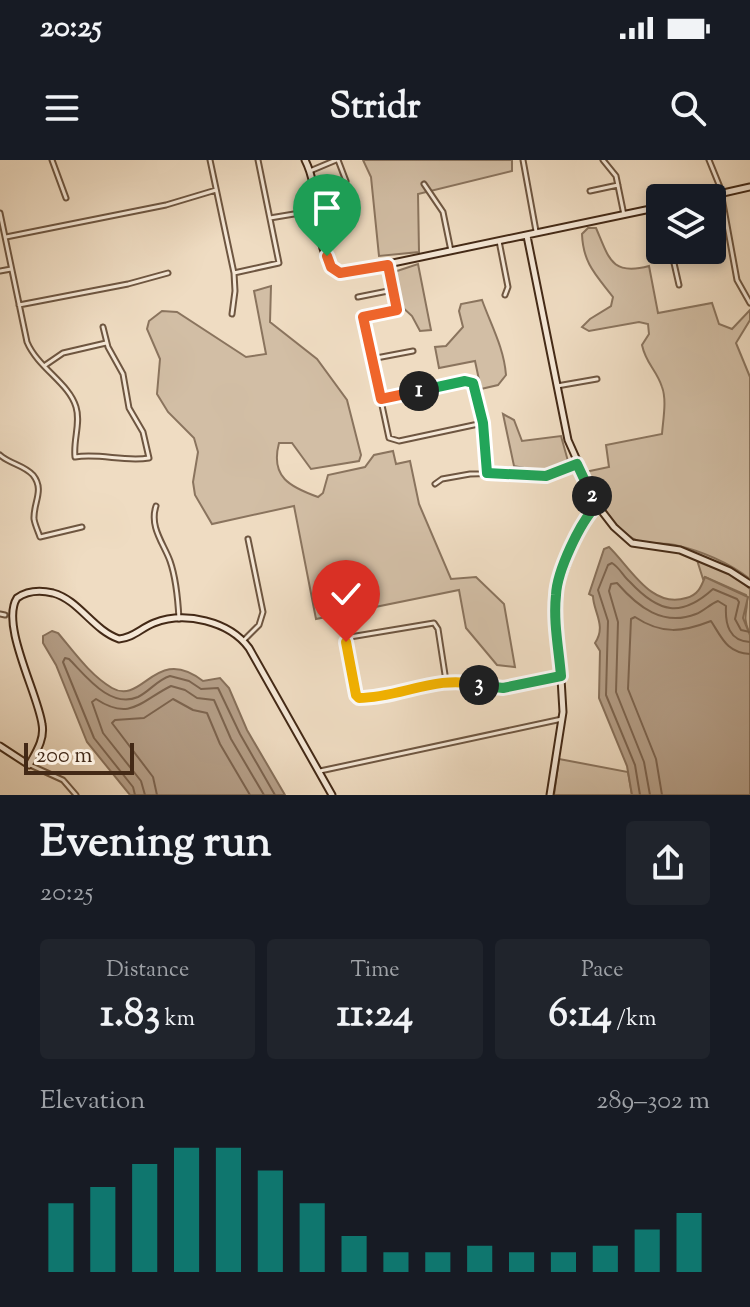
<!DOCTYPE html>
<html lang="en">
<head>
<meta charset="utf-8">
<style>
	body { margin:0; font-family:"Sorts Mill Goudy",serif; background:#20242c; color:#f1f3f6; height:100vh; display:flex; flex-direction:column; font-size:30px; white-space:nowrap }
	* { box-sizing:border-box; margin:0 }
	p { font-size:26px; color:#9ea1a6 }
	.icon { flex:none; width:44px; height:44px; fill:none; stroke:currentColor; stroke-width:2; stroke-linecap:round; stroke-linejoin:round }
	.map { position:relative; height:635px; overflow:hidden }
	.panel { display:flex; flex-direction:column; background:#171b24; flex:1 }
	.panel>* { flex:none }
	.buttons { position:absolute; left:646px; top:24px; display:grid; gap:16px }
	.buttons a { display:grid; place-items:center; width:80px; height:80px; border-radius:8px; background:#171b24; box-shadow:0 4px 12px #0003; font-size:40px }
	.scale { position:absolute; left:24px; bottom:20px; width:110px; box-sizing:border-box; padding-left:8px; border:4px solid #432916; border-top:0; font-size:22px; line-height:28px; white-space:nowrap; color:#432916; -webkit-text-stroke:6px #f5e8d7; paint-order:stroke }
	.pin { position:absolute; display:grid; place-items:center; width:68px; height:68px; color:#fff; margin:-82px -34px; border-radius:50% 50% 50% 0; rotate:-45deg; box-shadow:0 0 8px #0007 }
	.pin .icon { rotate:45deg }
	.km { position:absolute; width:40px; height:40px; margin:-20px; border-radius:50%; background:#222; color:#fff; font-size:22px; line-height:40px; text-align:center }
	.round { display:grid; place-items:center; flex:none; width:84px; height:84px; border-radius:8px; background:#20242c }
	.overview { display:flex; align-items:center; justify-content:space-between; height:136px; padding:0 40px }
	h1 { font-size:44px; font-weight:800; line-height:60px }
	.metrics { display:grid; grid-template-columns:repeat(3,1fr); gap:12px; height:136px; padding:8px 40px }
	.metrics div { display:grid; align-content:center; border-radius:8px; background:#20242c; text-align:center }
	.metrics b { font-size:40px; font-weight:800 }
	.metrics small { font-size:22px; font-weight:400 }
	.metrics p { font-size:22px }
	.chart { height:224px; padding:16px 40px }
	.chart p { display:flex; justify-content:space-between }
	.chart svg { width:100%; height:144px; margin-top:8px; stroke:#0f766e; stroke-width:6 }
	.status { display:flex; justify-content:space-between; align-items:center; height:56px; padding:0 40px; background:#171b24; direction:ltr }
	.status svg { height:22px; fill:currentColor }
	header { display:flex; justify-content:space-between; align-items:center; height:104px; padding:0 40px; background:#171b24; font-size:36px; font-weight:800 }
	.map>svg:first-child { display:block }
	.green { fill:#d2bea5; stroke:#8a745e; stroke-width:2 }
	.water { fill:#b59f88; stroke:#87705a; stroke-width:2 }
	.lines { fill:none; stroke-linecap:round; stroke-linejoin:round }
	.shore { stroke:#7c644f; stroke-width:2 }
	.street-casing { stroke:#6e5641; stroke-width:7 }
	.secondary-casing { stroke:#432916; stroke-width:9 }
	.street { stroke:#f5e8d7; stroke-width:3 }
	.secondary { stroke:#f5e8d7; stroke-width:5 }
	.split-1-casing { stroke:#fff; stroke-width:16 }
	.split-2-casing { stroke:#fff; stroke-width:16 }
	.split-3-casing { stroke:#fff; stroke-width:16 }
	.split-4-casing { stroke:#fff; stroke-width:16 }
	.split-1 { stroke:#f0652b; stroke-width:10 }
	.split-2 { stroke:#22a559; stroke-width:10 }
	.split-3 { stroke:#22a559; stroke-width:10 }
	.split-4 { stroke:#f5b400; stroke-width:10 }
</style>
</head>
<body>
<div class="status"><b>20:25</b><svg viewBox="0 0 49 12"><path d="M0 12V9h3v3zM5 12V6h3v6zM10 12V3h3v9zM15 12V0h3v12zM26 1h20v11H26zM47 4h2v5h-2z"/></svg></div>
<header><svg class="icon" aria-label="menu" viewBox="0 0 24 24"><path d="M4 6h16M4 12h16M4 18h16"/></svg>Stridr<svg class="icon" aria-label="search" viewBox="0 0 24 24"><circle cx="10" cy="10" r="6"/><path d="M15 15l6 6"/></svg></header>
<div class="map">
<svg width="750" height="635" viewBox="0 0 750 635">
	<rect width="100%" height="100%" fill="#efdcc2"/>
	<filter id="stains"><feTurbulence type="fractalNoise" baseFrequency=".0025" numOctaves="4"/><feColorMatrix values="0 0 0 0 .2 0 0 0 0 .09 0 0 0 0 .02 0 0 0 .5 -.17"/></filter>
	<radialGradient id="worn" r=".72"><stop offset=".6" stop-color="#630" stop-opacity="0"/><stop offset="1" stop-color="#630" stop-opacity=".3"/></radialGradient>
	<!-- green -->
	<path class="green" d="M363 0H512V11L418 34 419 92 379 96 371 17Z
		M588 68H596C609 98 611 116 649 106L658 153 712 143 719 164 732 169 750 150V160L736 183 750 217V419C729 403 701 391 675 385 661 382 646 386 632 378 609 364 597 335 585 312L609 307 606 285 662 274C663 260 667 240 662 227 656 209 646 204 642 185L649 174 648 164 639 162 589 171 582 167 590 159 611 146 613 137C597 116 583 104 582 74Z
		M418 104 431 170 420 171 412 156 399 144 394 112Z
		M271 126 270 162 317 199 347 240 361 295 359 301 311 309 292 283H279C270 317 290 327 318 337L323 333 328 315 365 307 374 295 393 291 396 304 410 301 419 344 451 419 476 417 504 444 515 507 497 505 466 468 459 430 316 459 294 346 212 364 195 335 193 322 198 292 194 278 168 252 157 234 160 199 147 169 149 161 162 151 177 152 246 197 266 194 254 131Z
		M482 140C491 165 504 188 506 215L498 225 481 229 475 201 439 208 435 187 446 186 463 167 459 151 461 144Z
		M503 254 514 260 522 281 561 276 568 301C551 314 533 310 514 306Z
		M697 400 737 417 750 429V475C740 452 750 452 746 435L705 417 703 419Z
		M559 599 628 612 632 635H554Z"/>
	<!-- water -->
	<path class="water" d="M609 387C630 407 651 449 686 438 698 435 701 427 705 417L748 437 743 458 750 475V635H632L627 606 599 538 600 491 595 483C607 466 593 451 593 436L589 434 604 389Z
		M52 471 58 473C74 492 90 515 112 528 143 546 155 484 203 521L220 518 229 528 247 570 285 635H130L87 582 56 505 43 483V476Z"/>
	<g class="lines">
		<!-- shore -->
		<path class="shore" d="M135 635 133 627 94 578 63 502 65 498 69 499C86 516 110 549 138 537 150 531 157 520 170 516L189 521 201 529 218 528 240 574 275 635
			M145 635 141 621 103 573 92 542 96 539C131 562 142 540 171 526L185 530 197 538 214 540 231 579 264 635
			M157 635 153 617 112 563 115 560 144 558 173 539 193 550 207 553 220 584 250 635
			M640 635 635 605 606 535 608 461 598 430 608 405 612 403C620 408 623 416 630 422 659 453 681 458 713 429L737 439 739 442 735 459 741 470 750 472
			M650 635 644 602 616 532 618 462 609 431 611 424 617 423C638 447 663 467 696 454 704 451 710 444 718 441L726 446C725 464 729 481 750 482
			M662 635 656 599 628 529 631 459 635 457C662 475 683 472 711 461 722 478 727 493 750 494"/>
		<!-- street casing -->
		<g class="street-casing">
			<path id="street" d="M52 0 66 38
				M210 0 234 113 235 131 232 154
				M338 0 346 21
				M523 0 536 71
				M603 0 616 16 624 55
				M709 0 720 27 737 120 750 143
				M310 11 336 0
				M424 24 443 52 451 91
				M590 31 618 25
				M0 53 27 182C38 208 69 223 76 247 81 263 73 280 75 297 100 293 124 302 149 298L143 272 129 248 123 214 108 187 103 167
				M270 58 318 50
				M6 77 166 45 216 30
				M499 81 508 127 505 135
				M671 90 679 125
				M388 105 397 150 363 157 389 278 399 281 483 263
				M0 111 11 109
				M234 113 279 103 258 0
				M358 137 393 130
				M19 145 128 124 168 113
				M371 199 413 191
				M44 206 63 193 106 183
				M557 226 597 219
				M381 239 465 221 473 223 483 263 487 313
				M0 295C10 304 24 305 33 315 45 330 33 343 34 359 35 365 38 371 40 377L82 367
				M435 324 442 319 470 314 506 313 546 316 577 304
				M156 346C149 367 164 384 170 401 176 418 178 440 179 459
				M0 454 5 455
				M244 480 259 465 263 452 248 379
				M446 521 438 469 434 463 350 477 346 482 356 535 362 538 446 521H461L503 528 560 516
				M30 605 63 620 76 635
				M320 611 562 559"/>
		</g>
		<!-- secondary casing -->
		<g class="secondary-casing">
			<path id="secondary" d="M305 0C322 33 311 79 333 109L345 113 660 47
				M701 38 750 27
				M527 76 568 280 597 345 614 367 632 383 680 390 730 411 750 424
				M0 586 29 605C36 592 45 579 42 564 38 534 0 464 17 438 27 431 40 430 53 433 79 440 93 470 119 479 133 478 141 468 154 463 185 451 229 461 249 488L332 635
				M550 635 563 552 556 434 576 378 584 360 597 345"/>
		</g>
		<!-- street -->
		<use href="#street" class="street"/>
		<!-- secondary -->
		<use href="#secondary" class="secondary"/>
	</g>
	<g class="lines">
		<!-- split-1 casing -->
		<g class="split-1-casing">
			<path id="split-1" d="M327 96 331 107 340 113 388 105 397 150 363 157 381 239 419 231"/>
		</g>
		<!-- split-2 casing -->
		<g class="split-2-casing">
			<path id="split-2" d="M419 231 465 221 473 223 483 263 487 313 546 316 577 304 592 336"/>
		</g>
		<!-- split-3 casing -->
		<g class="split-3-casing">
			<path id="split-3" d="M479 525 503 528 561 516C559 490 553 462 556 435 557 411 580 362 597 345L592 336"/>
		</g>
		<!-- split-4 casing -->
		<g class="split-4-casing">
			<path id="split-4" d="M346 482 356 535 359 538C400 538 437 514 479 525"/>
		</g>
		<!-- split-1 -->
		<use href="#split-1" class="split-1"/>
		<!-- split-2 -->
		<use href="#split-2" class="split-2"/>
		<!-- split-3 -->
		<use href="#split-3" class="split-3"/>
		<!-- split-4 -->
		<use href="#split-4" class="split-4"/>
	</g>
	<rect width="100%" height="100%" filter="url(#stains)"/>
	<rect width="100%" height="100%" fill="url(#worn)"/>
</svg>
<div class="buttons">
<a><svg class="icon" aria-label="layers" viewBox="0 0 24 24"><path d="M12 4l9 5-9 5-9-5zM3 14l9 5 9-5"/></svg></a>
</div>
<div class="scale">200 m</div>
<div class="pin" style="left:327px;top:96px;background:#1e9e55"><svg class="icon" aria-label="arrive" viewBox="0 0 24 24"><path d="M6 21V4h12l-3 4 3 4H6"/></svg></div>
<div class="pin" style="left:346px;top:482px;background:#d93025"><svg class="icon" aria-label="check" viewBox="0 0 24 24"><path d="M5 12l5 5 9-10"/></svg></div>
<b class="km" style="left:419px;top:231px">1</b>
<b class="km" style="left:592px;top:336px">2</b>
<b class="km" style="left:479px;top:525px">3</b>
</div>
<section class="panel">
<div class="overview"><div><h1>Evening run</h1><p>20:25</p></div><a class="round"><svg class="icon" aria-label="share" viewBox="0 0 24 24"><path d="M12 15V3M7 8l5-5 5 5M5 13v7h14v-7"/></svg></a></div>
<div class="metrics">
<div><p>Distance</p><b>1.83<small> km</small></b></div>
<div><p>Time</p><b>11:24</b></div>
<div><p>Pace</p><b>6:14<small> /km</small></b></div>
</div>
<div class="chart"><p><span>Elevation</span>289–302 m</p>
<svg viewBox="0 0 160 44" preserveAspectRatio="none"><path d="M5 44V23M15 44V18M25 44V11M35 44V6M45 44V6M55 44V13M65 44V23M75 44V33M85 44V38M95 44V38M105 44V36M115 44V38M125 44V38M135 44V36M145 44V31M155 44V26"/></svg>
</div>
</section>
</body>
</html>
